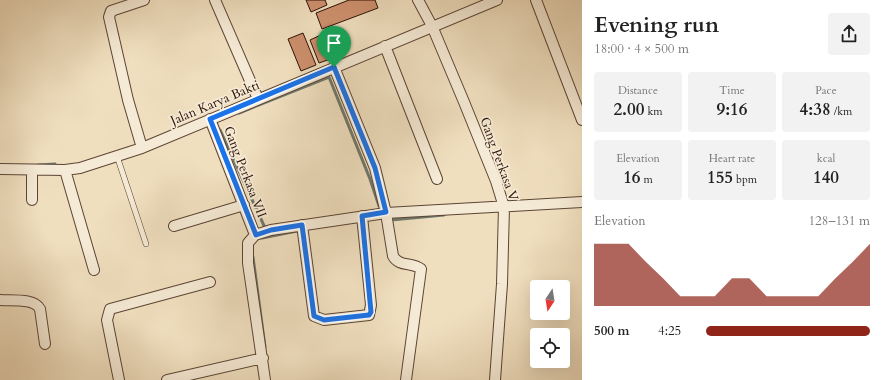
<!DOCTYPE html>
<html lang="en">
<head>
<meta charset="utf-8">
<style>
	body { margin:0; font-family:Cardo,serif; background:#f2f2f2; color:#222; height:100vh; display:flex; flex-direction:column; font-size:15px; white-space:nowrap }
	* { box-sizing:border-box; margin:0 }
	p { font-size:13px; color:#767676 }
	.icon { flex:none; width:22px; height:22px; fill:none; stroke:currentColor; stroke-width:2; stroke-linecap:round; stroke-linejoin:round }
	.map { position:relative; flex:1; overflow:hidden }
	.sheet { display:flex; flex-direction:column; background:#fff; width:300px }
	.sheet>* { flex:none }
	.needle { width:26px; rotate:192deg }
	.buttons { position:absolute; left:530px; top:280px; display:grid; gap:8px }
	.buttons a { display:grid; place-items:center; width:40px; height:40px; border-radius:4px; background:#fff; box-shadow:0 4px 16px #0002; font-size:20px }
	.pin { position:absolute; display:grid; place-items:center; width:34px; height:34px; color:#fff; margin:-41px -17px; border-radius:50% 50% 50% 0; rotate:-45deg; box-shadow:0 0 4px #0007 }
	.pin .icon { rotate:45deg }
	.round { display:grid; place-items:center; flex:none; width:42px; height:42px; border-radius:4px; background:#f2f2f2 }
	.overview { display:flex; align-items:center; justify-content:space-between; height:68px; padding:0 12px }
	h1 { font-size:22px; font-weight:700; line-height:30px }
	.metrics { display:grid; grid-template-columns:repeat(3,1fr); gap:6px; height:68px; padding:4px 12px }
	.metrics div { display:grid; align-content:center; border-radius:4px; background:#f2f2f2; text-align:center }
	.metrics b { font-size:17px; font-weight:700 }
	.metrics small { font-size:11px; font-weight:400 }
	.metrics p { font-size:11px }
	.chart { height:112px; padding:8px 12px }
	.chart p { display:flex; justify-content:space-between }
	.chart svg { width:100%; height:72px; margin-top:4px; fill:#8f2418; opacity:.7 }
	ul { padding:0 12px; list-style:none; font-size:13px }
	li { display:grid; grid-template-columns:64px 48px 1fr; align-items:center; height:30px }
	li i { height:10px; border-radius:5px; background:#8f2418 }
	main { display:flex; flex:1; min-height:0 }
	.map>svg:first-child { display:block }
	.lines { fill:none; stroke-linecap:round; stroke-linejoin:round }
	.stream { stroke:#6e786c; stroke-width:3 }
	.building { fill:#ce906e; stroke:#2b1005 }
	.service-casing { stroke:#5c4434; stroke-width:6 }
	.minor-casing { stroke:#5c4434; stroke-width:12 }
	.service { stroke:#f5ead5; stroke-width:5 }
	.minor { stroke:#f5ead5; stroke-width:10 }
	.route-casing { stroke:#fff; stroke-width:8 }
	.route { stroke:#1a73e8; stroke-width:5 }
	.labels { text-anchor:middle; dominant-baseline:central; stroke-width:3.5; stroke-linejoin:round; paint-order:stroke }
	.street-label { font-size:13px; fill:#2b1005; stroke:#f5ead5 }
</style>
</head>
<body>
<main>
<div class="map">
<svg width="582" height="380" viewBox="0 0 582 380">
	<rect width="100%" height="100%" fill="#f0dfbf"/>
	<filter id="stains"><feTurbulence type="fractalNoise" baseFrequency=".005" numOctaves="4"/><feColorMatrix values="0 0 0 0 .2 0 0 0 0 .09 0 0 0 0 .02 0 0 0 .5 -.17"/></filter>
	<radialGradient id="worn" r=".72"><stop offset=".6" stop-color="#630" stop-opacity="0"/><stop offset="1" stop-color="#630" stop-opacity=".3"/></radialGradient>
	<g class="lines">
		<!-- stream -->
		<path class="stream" d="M239 113 329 77 370 179 379 206
			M220 130 266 230
			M38 165 55 164
			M391 220 444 215
			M262 238 297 231
			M253 257 265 347"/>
	</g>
	<!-- building -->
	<path class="building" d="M306 0H325L327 5 311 12Z
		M349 0H375L378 8 322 29 316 13Z
		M303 33 316 65 301 71 288 39Z
		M323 34 333 58 319 63 310 40Z"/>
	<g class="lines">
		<!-- service casing -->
		<g class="service-casing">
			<path id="service" d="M117 156 146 244"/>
		</g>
		<!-- minor casing -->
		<g class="minor-casing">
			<path id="minor" d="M215 0 258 99
				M418 0 432 26 464 102 496 181 504 207 502 284 495 380
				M536 0 582 120
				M385 46 437 179
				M334 67 375 168 386 213 393 256C399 267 412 262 421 269L406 380
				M210 119 255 235
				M142 148 128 100 109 17 111 11 144 0
				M0 169 65 170 80 168 142 148 497 0
				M65 170 94 270
				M32 200V170
				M302 225 314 316 324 320 369 315 371 305 362 216
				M174 226 244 205
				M0 300C12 301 34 298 40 309L45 344
				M119 380 107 320 110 309 210 282
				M167 380 263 358
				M265 380 248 263V243L255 235 271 230 386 213 582 202"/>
		</g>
		<!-- service -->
		<use href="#service" class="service"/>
		<!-- minor -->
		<use href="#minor" class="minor"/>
	</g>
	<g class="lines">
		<!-- route casing -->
		<g class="route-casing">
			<path id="route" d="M334 67 375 168 386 212 362 216 371 312 369 315 324 320 314 316 302 225 271 230 256 235 210 119Z"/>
		</g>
		<!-- route -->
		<use href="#route" class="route"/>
	</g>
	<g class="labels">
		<!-- street labels -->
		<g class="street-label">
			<text transform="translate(215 103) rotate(-23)">Jalan Karya Bakti</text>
			<text transform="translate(499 159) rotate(70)">Gang Perkasa V</text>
			<text transform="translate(245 172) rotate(69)">Gang Perkasa VII</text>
		</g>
	</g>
	<rect width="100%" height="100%" filter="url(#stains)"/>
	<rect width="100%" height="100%" fill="url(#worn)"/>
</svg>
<div class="buttons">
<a><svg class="needle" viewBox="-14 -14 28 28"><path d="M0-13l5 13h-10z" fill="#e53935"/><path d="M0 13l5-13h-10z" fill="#767676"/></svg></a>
<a><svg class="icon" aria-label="locate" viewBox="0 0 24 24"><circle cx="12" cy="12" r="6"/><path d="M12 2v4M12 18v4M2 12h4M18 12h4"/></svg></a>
</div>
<div class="pin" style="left:334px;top:67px;background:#1e9e55"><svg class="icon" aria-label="arrive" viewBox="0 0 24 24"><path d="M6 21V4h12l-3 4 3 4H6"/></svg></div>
</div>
<section class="sheet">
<div class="overview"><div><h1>Evening run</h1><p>18:00 · 4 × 500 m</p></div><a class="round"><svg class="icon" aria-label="share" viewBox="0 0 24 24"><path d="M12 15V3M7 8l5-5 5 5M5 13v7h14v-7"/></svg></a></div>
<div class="metrics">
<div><p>Distance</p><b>2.00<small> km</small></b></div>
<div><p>Time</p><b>9:16</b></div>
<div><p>Pace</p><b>4:38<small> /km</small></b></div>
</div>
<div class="metrics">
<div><p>Elevation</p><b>16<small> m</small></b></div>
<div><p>Heart rate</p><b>155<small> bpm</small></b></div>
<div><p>kcal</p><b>140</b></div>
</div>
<div class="chart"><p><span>Elevation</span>128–131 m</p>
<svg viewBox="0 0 160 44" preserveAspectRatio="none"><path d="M0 44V6L10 6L20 6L30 17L40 27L50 38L60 38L70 38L80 27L90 27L100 38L110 38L120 38L130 38L140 27L150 17L160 6V44z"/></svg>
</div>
<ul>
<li><b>500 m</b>4:25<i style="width:100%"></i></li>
</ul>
</section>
</main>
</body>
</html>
